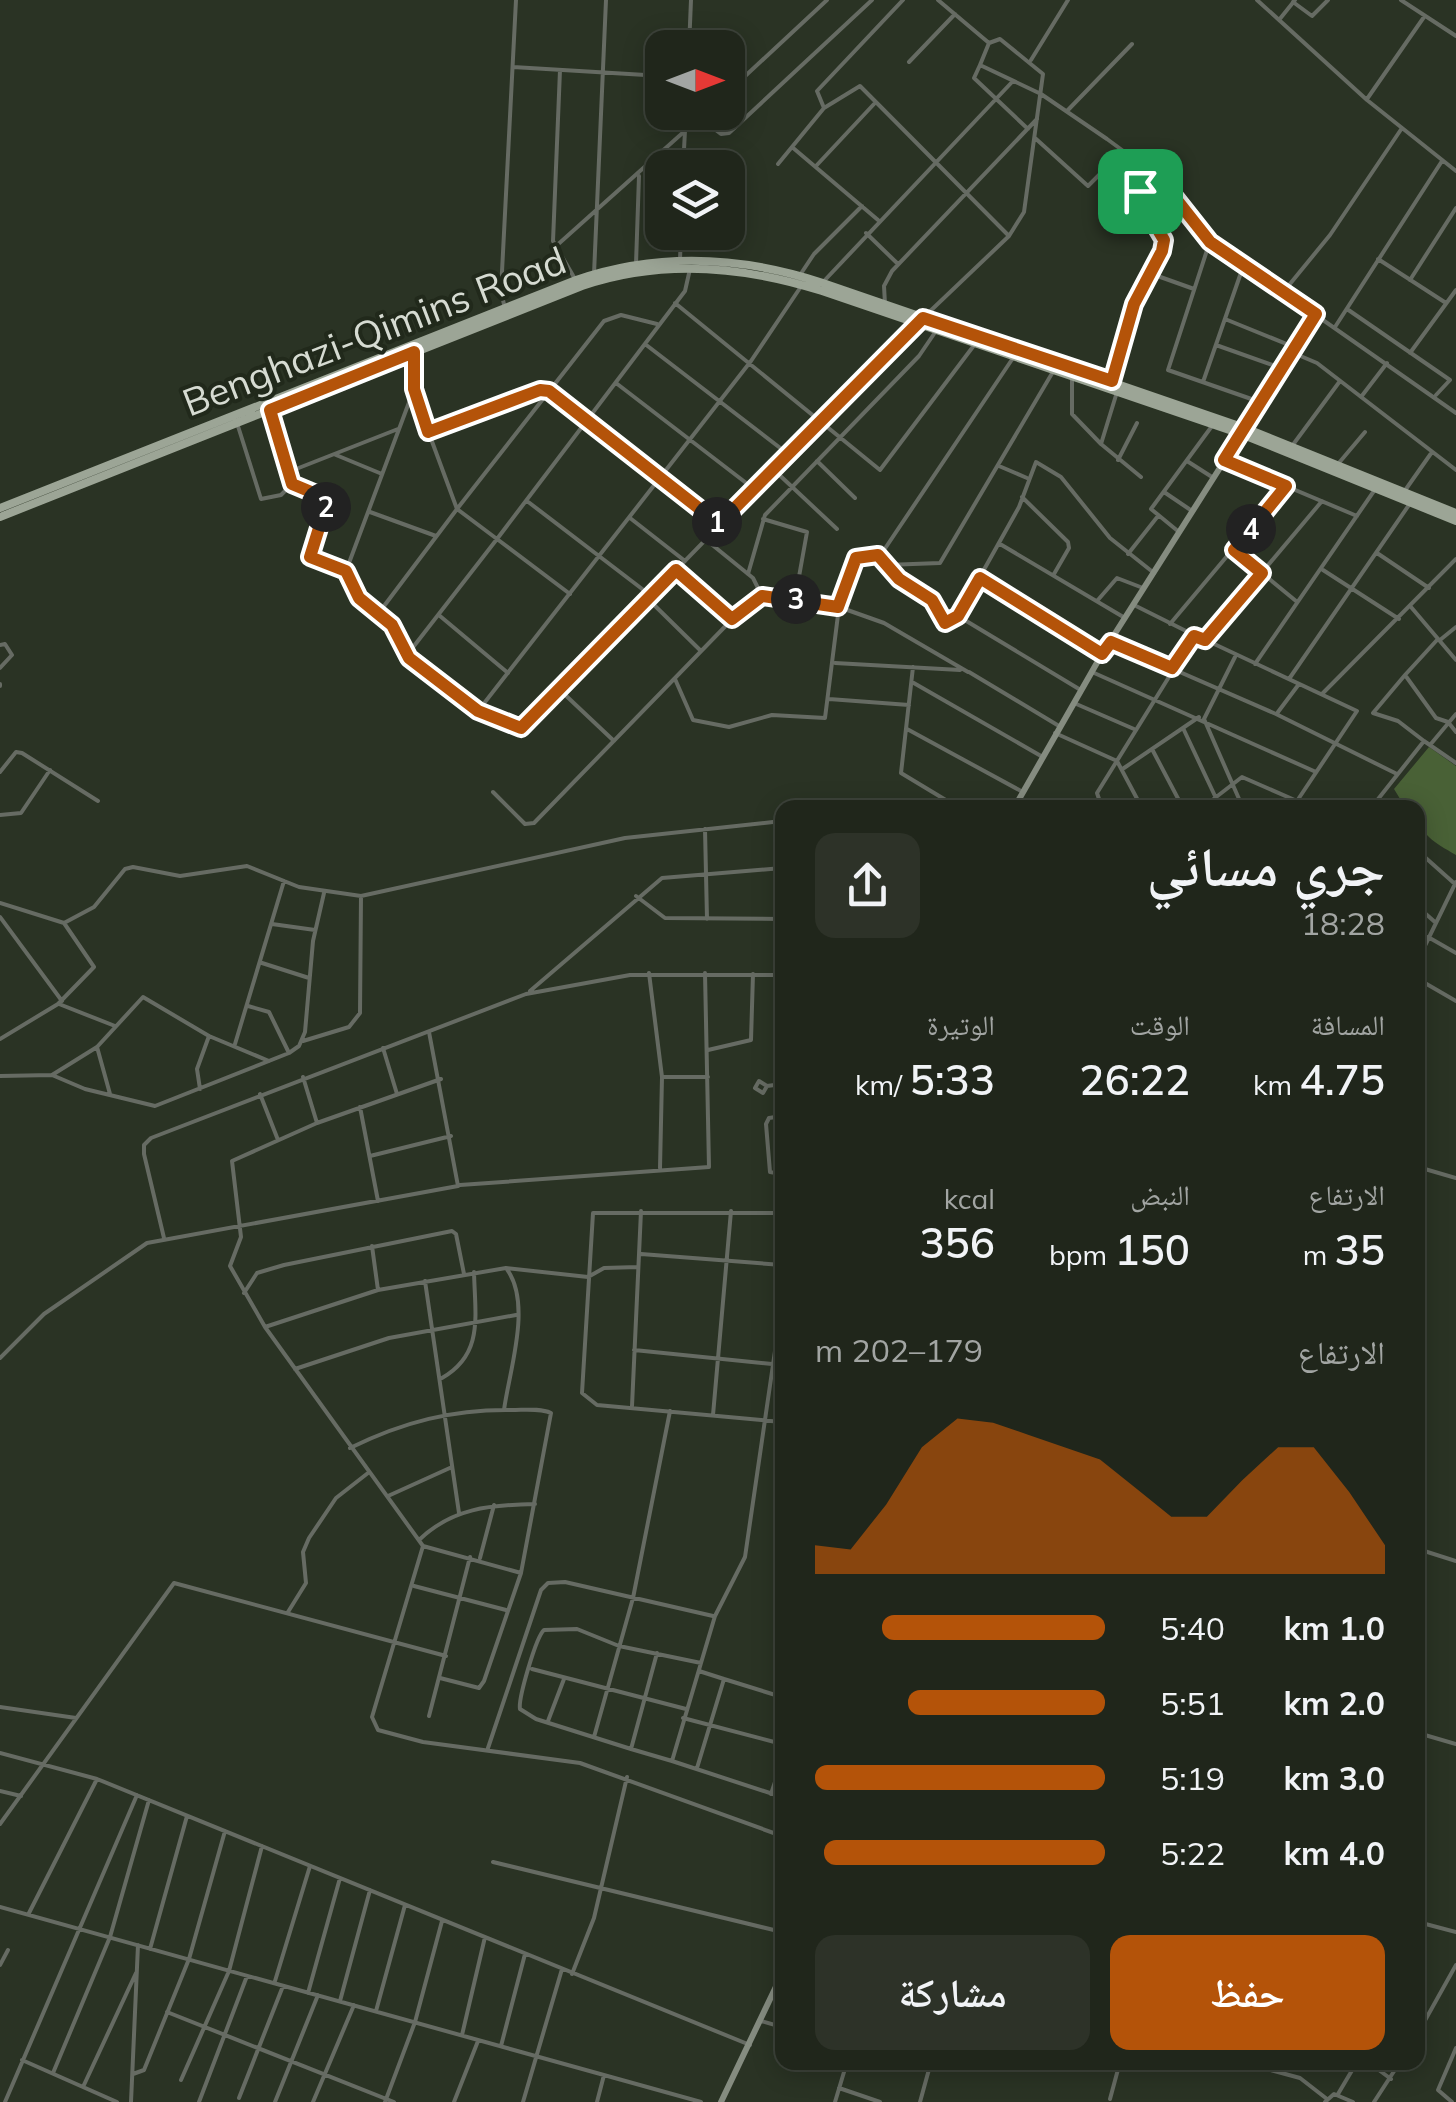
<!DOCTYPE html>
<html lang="ar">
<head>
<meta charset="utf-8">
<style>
	body { margin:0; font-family:Mulish,"Noto Naskh Arabic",sans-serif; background:#2d3228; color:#f1f3f6; direction:rtl; height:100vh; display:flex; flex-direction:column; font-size:38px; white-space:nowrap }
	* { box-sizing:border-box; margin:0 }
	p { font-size:32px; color:#a2a5a3 }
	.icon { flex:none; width:55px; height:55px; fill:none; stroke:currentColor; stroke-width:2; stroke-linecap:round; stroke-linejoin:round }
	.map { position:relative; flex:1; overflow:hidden; direction:ltr }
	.details { position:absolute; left:775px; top:800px; width:650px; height:1270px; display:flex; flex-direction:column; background:#20261b; border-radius:20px; box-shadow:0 5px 25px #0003,0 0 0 2px #3d433a; direction:rtl }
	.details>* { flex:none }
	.needle { width:65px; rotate:90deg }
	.controls { position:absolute; left:645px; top:30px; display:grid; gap:20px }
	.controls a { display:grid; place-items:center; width:100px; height:100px; border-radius:20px; background:#20261b; box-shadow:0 5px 25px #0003,0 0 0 2px #3d433a; font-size:50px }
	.pin { position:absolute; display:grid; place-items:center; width:85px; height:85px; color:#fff; margin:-42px; border-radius:20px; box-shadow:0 5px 15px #0006 }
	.km { position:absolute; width:50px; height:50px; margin:-25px; border-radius:50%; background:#222; color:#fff; font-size:28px; line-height:50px; text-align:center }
	.round { display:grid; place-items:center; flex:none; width:105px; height:105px; border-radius:20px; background:#2d3228 }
	.headline { display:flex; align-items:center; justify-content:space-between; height:170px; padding:0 40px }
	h1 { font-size:55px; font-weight:600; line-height:75px }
	.metrics { display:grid; grid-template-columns:repeat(3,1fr); gap:15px; height:170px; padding:10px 40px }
	.metrics div { display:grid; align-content:center }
	.metrics b { font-size:42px; font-weight:600 }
	.metrics small { font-size:28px; font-weight:400 }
	.metrics p { font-size:28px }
	.chart { height:280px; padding:20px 40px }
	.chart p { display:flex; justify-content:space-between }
	.chart svg { width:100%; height:180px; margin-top:10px; fill:#b45309; opacity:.7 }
	.cta { display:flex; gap:20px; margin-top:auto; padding:20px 40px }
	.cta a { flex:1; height:115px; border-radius:20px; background:#b45309; color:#fff; font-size:40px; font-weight:600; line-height:115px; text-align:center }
	.cta a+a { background:#2d3228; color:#f1f3f6 }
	ul { padding:0 40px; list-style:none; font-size:32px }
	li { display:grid; grid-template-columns:160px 120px 1fr; align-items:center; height:75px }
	li i { height:25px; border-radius:12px; background:#b45309 }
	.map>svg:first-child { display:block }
	.green { fill:#496136 }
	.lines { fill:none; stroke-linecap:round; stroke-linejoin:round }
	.minor { stroke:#666b63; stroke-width:4 }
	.secondary { stroke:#858c80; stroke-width:6 }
	.primary { stroke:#9ca596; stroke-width:8 }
	.route-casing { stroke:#fff; stroke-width:20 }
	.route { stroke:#b45309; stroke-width:12 }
	.labels { text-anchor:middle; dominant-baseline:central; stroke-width:8; stroke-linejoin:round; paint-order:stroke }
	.street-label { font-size:38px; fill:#d6dbd2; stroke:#21291b }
</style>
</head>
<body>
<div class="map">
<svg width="1456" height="2102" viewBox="0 0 1456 2102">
	<rect width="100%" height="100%" fill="#2a3324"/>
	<!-- green -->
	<path class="green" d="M1429 747 1456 766V855C1434 842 1418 835 1418 808L1405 807 1394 789Z"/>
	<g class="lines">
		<!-- minor -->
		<path class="minor" d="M1257 0 1367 100 1456 171
			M1401 0 1456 36
			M1293 2 1312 16 1328 0
			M1279 20 1295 0
			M989 43 980 65 1041 94 1107 139 1160 178 1210 241 1456 413
			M689 48 691 0
			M1031 60 1068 0
			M909 62 955 14
			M980 65 974 78 1028 129
			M513 67 662 76
			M560 70 553 241 575 279
			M728 92 827 0
			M1367 99 1424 17
			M824 108 860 86 1009 236
			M1067 111 1132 44
			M700 118 721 134 729 133 872 0
			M1035 138 1088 186 1103 171
			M792 147 878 220
			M778 164 824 108 817 91 903 0
			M816 166 874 104
			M683 168 686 112
			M866 233 898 264
			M1210 241 1168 370 1260 402
			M555 247 706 112
			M1378 259 1446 303
			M680 260 681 232
			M636 264 639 176
			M594 274 606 0
			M1152 274 1194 289
			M800 275 814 254 862 206
			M1410 280 1456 208
			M824 281 1013 81
			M1285 290 1330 235 1402 128
			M675 303 880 470 975 344
			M885 304 884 286 892 271 1037 119
			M505 309 501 291 516 0
			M1347 309 1450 380 1436 395
			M924 317 1009 236 1024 212 1043 74 1000 39 989 43 938 0
			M1225 319 1294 347
			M1335 327 1442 161
			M645 344 788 454
			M1216 345 1281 368
			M1291 352 1317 363 1456 470
			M1410 353 1456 290
			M414 356 417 401 457 509
			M1072 377V414L1101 444
			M1112 381 1134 304 1162 251 1164 241 1151 218 1152 205 1139 193 1157 175
			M1203 382 1244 264
			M616 383 754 489
			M1117 392 1101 444 1141 477
			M1361 397 1387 363
			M270 412 292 484 328 499 311 557 346 571 359 598 392 625 409 659 478 711 521 729 917 323
			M237 423 261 499 281 495 292 484
			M1245 428 1315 314
			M428 431 540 390 549 391 719 524
			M1292 446 1340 381
			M336 455 382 474
			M1118 460 1137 423
			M1224 460 1357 516
			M817 461 855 498
			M1187 461 1212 477
			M1338 464 1365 432
			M999 466 1027 478
			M773 469 837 529
			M291 471 398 429
			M1406 489 1432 452
			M1164 492 1192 511
			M1022 497 1068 542 1069 548 1054 574
			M527 501 650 595
			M457 509 604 321 621 315 657 324
			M370 512 436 536
			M630 518 685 561
			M1179 532 1151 509 1212 426
			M705 539 753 578 762 596 795 599
			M1000 544 1125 618
			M1234 550 1296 601
			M1377 553 1429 588
			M1128 554 1158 516
			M878 555C898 580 929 592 942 621L956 617
			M886 565 940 563 1054 370
			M676 570 732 619
			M1323 570 1399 619
			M346 571 414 389
			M748 574 765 515 919 356 936 331
			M980 578 1102 654
			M648 599 701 651
			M1097 601 1117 578 1143 588
			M1134 605 1192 634
			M1411 607 1456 660
			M378 614 457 509 497 539 685 291 690 269
			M440 616 508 673
			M1170 624 1286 486
			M1206 639 1322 501
			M1437 640 1405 675 1436 718 1448 722 1456 732
			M1440 640 1456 627
			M1111 642 1276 714 1397 774
			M0 645 5 644 12 655 0 668
			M407 655 497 539 570 594
			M835 663 960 670
			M1255 664 1376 488
			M913 667 901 773 959 808
			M968 672 884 623 839 607 857 558 884 550 1013 358
			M969 672 1059 726
			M1092 672 1316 772
			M1405 675 1373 713 1398 721 1424 741
			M675 679 693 720 729 727 772 715 825 718 839 607 795 599 807 532 763 519
			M1289 679 1411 502
			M912 682 1041 756
			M0 684V686
			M1079 689 958 616 1019 507 1036 462 1061 477 1110 538 1154 573
			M561 691 614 741
			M1322 694 1456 559
			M829 699 909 705
			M1074 703 1134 729
			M478 711 751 361 802 285
			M1278 712 1299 684
			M1204 719 1243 808
			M1204 719 1235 657
			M1183 728 1215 796
			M907 729 1021 791
			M1055 733 1117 761 1142 808
			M1430 745 1456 714
			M1152 749 1183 808
			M1124 768 1199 717
			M0 772 16 752 22 753 98 801
			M493 792 525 824 534 823 745 606 762 596
			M1102 808 1097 793 1195 635 1357 711 1297 801 1308 808
			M1202 808 1242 777 1297 801 1293 808
			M1371 808 1424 741 1456 763
			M0 815 21 813 50 770
			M705 829 707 919
			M1418 851 1455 884
			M636 896 665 918 782 919
			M0 903 64 923 94 967 58 1004 0 1039
			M1418 907 1436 923
			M0 917 62 1001
			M64 923 94 907 125 869 133 867 180 876 247 866 299 887 361 896 625 838 782 821
			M272 924 315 930
			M1428 937 1456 953
			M1418 960 1456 882
			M262 963 309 978
			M649 973 662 1077 660 1168
			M1418 979 1456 1001
			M530 991 662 878 782 868
			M59 1004 115 1026
			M248 1006 269 1012 289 1053
			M303 1041 349 1027 360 1013 361 896
			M235 1044 284 881
			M97 1047 110 1094
			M383 1048 397 1094
			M708 1050 751 1040 753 974
			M52 1075 97 1047 143 997 209 1036 269 1061
			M0 1076 52 1075 85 1089 155 1106 289 1053 299 1046 305 1032 313 941 324 893
			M303 1077 317 1123
			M662 1077H708
			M441 1079 317 1123 232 1161 241 1237 230 1266 265 1327 423 1546 521 1573
			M755 1088 763 1093 767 1086 782 1084
			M755 1088 759 1081 767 1086
			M200 1089 197 1069 209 1036
			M260 1094 278 1140
			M360 1107 378 1201
			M782 1116 769 1118 766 1124 770 1172 782 1174
			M370 1156 451 1136
			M1418 1167 1456 1178
			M460 1185 709 1167 705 973
			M782 1213H593L582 1393 597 1405 782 1422
			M164 1238 144 1154V1145L151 1138 526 994 630 975H782
			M372 1246 378 1290
			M641 1254 782 1265
			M506 1268 588 1277 604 1268 638 1267
			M425 1281 459 1513
			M244 1293 257 1273 284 1265 452 1231 456 1234 464 1274
			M265 1327 378 1290 506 1268C533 1303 509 1371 504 1410
			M634 1350 782 1365
			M0 1358 44 1314 147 1243 458 1186 429 1032
			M295 1369 389 1338 516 1315
			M442 1378C484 1354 475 1316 474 1272
			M632 1406 641 1211
			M713 1415 731 1211
			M350 1448C403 1422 453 1409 512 1410 525 1410 540 1408 551 1413L521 1573 484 1681 479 1688 440 1678
			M388 1496 452 1467
			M419 1540C452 1508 490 1505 535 1504
			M423 1546 372 1717 378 1730 423 1742 580 1763 782 1836
			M1418 1549 1456 1561
			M480 1558 494 1505
			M414 1586 506 1610
			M288 1612 306 1583 303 1552 309 1538 336 1498 368 1473
			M657 1653 631 1749 536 1719 520 1709C518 1699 536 1637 544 1630L577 1629 619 1646 701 1663 672 1761 782 1797
			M701 1663 715 1616 745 1557 782 1303
			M532 1669 686 1709
			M724 1679 782 1697
			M0 1707 76 1718
			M429 1716 470 1557
			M683 1718 782 1744
			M548 1721 564 1679
			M1418 1733 1456 1744
			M594 1737 633 1598 670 1411
			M488 1748 541 1590 548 1583 565 1582 713 1616
			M631 1749 672 1761
			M0 1753 97 1779 750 2045
			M697 1768 724 1679 699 1671
			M0 1791 21 1796
			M771 1794 782 1761
			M0 1824 174 1583 446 1656
			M493 1862 782 1932
			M0 1907 701 2102
			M29 1913 97 1779
			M1418 1922 1456 1932
			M150 1949 187 1816
			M0 1965 8 1950
			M572 1974 594 1918 627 1777
			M275 1981 310 1866
			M308 1993 340 1878
			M340 2001 370 1890
			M376 2011 405 1905
			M167 2012 394 2102
			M761 2021 782 2027
			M1418 2033 1456 1965
			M462 2035 485 1937
			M501 2046 525 1954
			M22 2060 117 2102
			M1241 2062 1300 2078 1327 2099
			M1368 2062 1391 2079
			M53 2073 110 1937 149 1800
			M133 2074 144 2070 189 1959 225 1831
			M181 2080 229 1971 262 1846
			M83 2087 136 1973
			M839 2088 880 2102
			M1338 2094 1357 2062
			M239 2098 283 1986
			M1110 2099 1120 2062
			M5 2102 137 1795
			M131 2102 138 1945
			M199 2102 247 1976
			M275 2102 318 1995
			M313 2102 354 2005
			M385 2102 415 2022 442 1921
			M454 2102 478 2041
			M523 2102 562 1969
			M597 2102 604 2075
			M835 2102 847 2062
			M920 2102 931 2062
			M1325 2102 1334 2094 1353 2102
			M1374 2102 1400 2062
			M1452 2102 1438 2090 1456 2048"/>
		<!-- secondary -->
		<path class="secondary" d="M1014 808 1102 654 1242 433
			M721 2102 782 1974"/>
		<!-- primary -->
		<path class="primary" d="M0 508 576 280C658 252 741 256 823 283L1245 428 1456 513
			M0 517 582 286C661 259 743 266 822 291L1241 434 1456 521"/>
	</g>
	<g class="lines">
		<!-- route casing -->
		<g class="route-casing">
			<path id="route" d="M1157 175 1210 242 1316 314 1224 460 1286 486 1234 550 1262 573 1205 640 1194 636 1172 668 1111 642 1102 654 980 578 958 616 945 623 932 600 899 579 878 555 856 558 838 607 762 596 732 619 676 570 521 728 478 711 409 658 392 625 359 598 346 571 310 557 328 499 292 484 270 410 414 352V389L428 432 540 390 549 391 719 524 923 318 1112 381 1134 304 1162 251 1164 240 1151 218 1152 204 1139 194Z"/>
		</g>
		<!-- route -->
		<use href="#route" class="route"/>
	</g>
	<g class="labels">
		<!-- street labels -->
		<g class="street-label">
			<text transform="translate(374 331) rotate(-21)">Benghazi-Qimins Road</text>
		</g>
	</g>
</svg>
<div class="controls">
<a><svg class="needle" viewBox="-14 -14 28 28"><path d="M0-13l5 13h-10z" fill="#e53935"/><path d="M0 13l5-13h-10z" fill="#a2a5a3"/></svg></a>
<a><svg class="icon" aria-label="layers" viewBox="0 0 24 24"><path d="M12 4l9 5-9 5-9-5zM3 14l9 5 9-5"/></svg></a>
</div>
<div class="pin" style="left:1140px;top:191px;background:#1e9e55"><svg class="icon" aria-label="arrive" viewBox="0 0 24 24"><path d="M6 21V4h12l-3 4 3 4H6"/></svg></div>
<b class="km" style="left:717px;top:522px">1</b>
<b class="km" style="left:326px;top:507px">2</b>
<b class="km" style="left:796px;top:599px">3</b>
<b class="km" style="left:1251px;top:529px">4</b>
<section class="details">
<div class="headline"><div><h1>جري مسائي</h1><p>18:28</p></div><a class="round"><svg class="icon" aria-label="share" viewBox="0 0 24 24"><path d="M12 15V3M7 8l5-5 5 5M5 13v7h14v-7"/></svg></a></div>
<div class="metrics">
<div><p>المسافة</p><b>4.75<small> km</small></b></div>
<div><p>الوقت</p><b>26:22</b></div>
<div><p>الوتيرة</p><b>5:33<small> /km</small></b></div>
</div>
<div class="metrics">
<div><p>الارتفاع</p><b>35<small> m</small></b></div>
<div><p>النبض</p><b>150<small> bpm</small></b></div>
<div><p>kcal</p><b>356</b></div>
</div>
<div class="chart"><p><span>الارتفاع</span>179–202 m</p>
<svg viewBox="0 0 160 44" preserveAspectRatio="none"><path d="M0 44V37L10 38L20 27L30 13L40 6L50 7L60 10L70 13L80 16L90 23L100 30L110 30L120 21L130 13L140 13L150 24L160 37V44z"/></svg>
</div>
<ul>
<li><b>1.0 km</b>5:40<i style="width:77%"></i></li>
<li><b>2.0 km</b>5:51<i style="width:68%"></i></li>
<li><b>3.0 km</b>5:19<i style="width:100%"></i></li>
<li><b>4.0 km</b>5:22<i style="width:97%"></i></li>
</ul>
<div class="cta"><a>حفظ</a><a>مشاركة</a></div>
</section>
</div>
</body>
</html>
